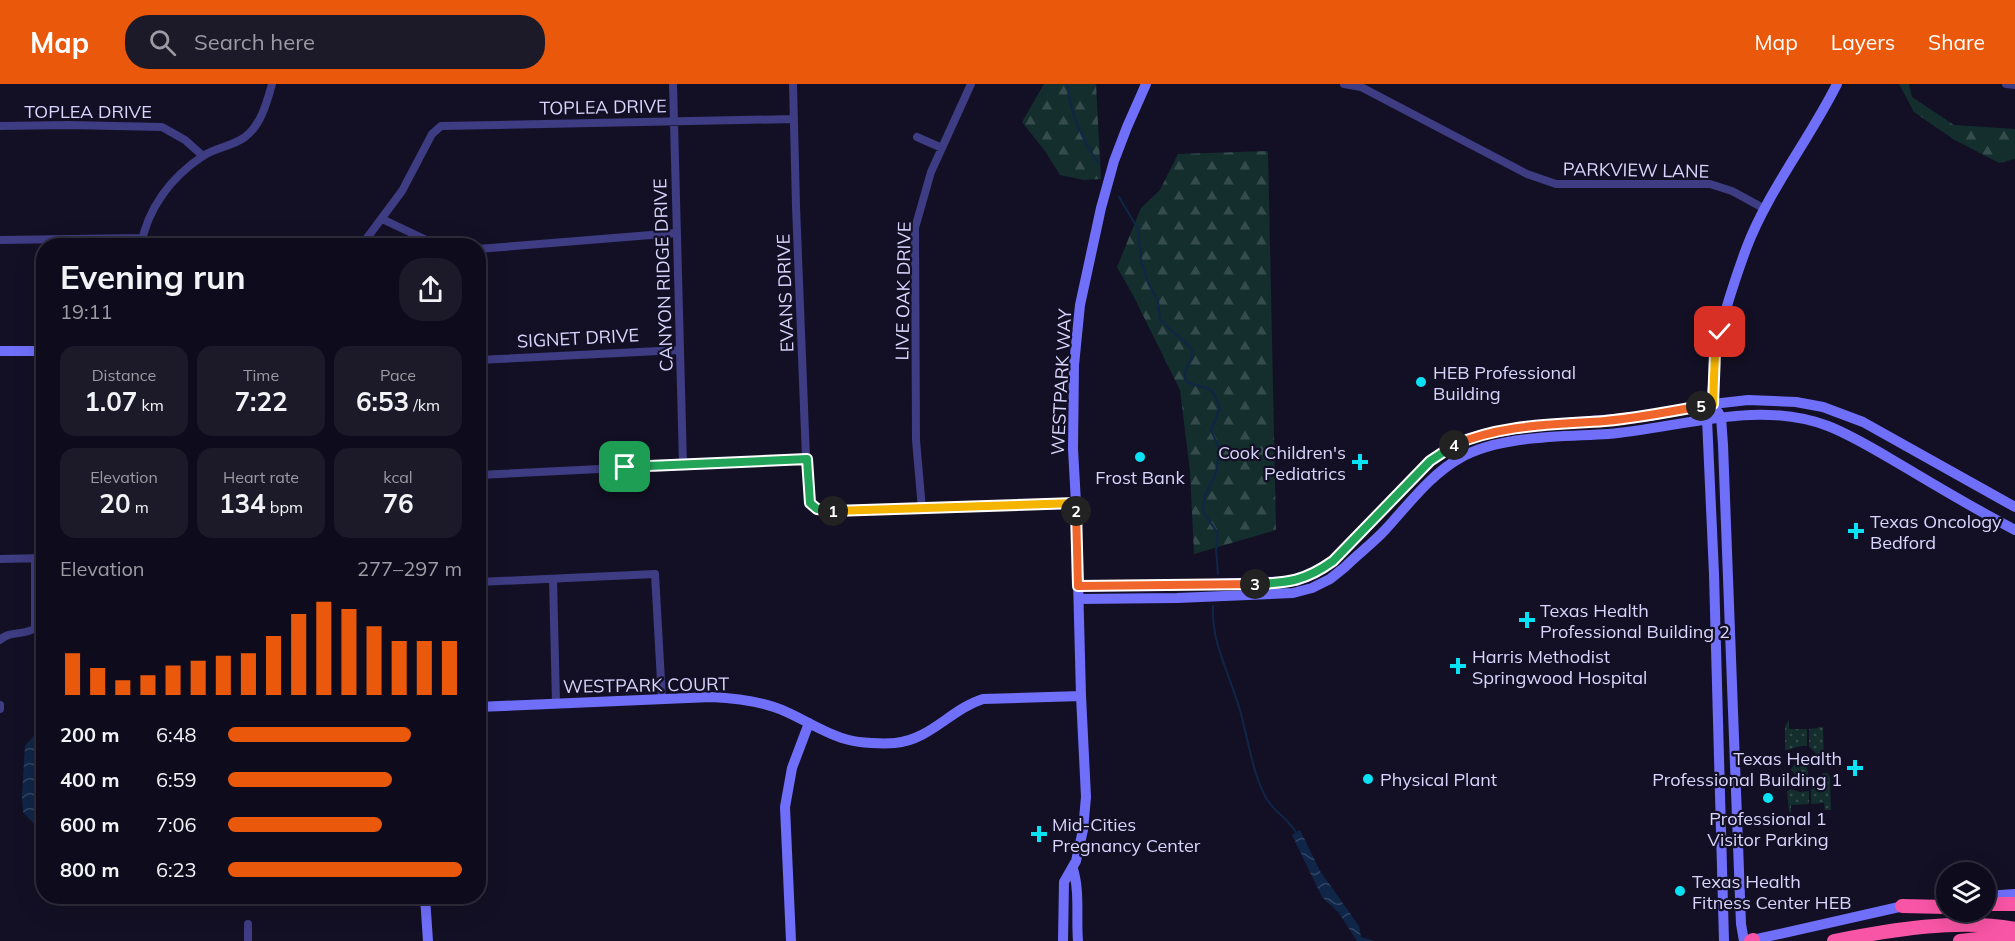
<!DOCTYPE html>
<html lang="en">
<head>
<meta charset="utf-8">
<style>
	body { margin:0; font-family:Mulish,sans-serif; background:#1c1a29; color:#f1f3f6; height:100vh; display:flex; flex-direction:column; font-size:22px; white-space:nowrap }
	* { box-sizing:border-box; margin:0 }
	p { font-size:20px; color:#9b9ba3 }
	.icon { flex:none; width:33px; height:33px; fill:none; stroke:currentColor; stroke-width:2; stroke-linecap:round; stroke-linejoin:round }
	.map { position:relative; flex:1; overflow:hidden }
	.drawer { position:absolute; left:36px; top:154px; width:450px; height:666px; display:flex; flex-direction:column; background:#0e0c1c; border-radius:24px; box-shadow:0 6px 24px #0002,0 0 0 2px #2e2c3b }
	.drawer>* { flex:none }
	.controls { position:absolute; left:1936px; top:778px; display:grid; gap:12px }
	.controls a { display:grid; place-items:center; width:60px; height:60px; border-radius:50%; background:#0e0c1c; box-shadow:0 6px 24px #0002,0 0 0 2px #2e2c3b; font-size:30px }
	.pin { position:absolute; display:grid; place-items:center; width:51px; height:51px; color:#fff; margin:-26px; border-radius:12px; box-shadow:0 3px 9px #0006 }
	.km { position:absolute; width:30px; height:30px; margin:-15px; border-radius:50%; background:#222; color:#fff; font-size:16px; line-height:30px; text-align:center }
	.round { display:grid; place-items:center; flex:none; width:63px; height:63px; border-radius:24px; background:#1c1a29 }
	.overview { display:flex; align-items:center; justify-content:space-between; height:102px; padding:0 24px }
	h1 { font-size:33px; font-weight:700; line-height:45px }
	.figures { display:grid; grid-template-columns:repeat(3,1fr); gap:9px; height:102px; padding:6px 24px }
	.figures div { display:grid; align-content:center; border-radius:15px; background:#1c1a29; text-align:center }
	.figures b { font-size:26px; font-weight:700 }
	.figures small { font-size:16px; font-weight:400 }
	.figures p { font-size:16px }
	.chart { height:168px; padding:12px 24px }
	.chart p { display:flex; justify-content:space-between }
	.chart svg { width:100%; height:108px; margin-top:6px; stroke:#ea580c; stroke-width:6 }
	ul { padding:0 24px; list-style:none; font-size:20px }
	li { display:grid; grid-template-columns:96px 72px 1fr; align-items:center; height:45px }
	li i { height:15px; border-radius:8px; background:#ea580c }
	header { display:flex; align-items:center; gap:36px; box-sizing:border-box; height:84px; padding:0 30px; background:#ea580c; color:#fff }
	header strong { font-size:28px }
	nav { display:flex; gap:33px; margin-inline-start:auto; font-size:21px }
	.search { width:420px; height:54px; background:#1c1a29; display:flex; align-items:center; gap:15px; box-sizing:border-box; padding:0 21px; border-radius:24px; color:#9b9ba3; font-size:22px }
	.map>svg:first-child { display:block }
	.green { fill:url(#green-dots) }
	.forest { fill:url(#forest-firs) }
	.water { fill:url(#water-waves) }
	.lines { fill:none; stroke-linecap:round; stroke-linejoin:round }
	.stream { stroke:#102648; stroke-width:2 }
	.street { stroke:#3e3c82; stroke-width:8 }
	.secondary { stroke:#706ffa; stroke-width:10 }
	.highway { stroke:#f955a6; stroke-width:14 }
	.split-1-casing { stroke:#fff; stroke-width:12 }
	.split-2-casing { stroke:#fff; stroke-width:12 }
	.split-3-casing { stroke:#fff; stroke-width:12 }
	.split-4-casing { stroke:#fff; stroke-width:12 }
	.split-5-casing { stroke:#fff; stroke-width:12 }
	.split-6-casing { stroke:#fff; stroke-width:12 }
	.split-1 { stroke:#22a559; stroke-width:8 }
	.split-2 { stroke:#f5b400; stroke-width:8 }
	.split-3 { stroke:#f0652b; stroke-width:8 }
	.split-4 { stroke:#22a559; stroke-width:8 }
	.split-5 { stroke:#f0652b; stroke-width:8 }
	.split-6 { stroke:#f5b400; stroke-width:8 }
	.poi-dot { fill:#09e2f5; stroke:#131025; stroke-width:2 }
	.labels { text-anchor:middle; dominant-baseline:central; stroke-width:4.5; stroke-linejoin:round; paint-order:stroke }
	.street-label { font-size:18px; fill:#d9d5fd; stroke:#131025 }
	.poi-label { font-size:18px; fill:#d9d5fd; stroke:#131025; text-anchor:start }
</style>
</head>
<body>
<header>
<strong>Map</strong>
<div class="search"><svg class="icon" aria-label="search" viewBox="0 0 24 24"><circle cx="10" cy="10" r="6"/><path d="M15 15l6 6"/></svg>Search here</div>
<nav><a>Map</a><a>Layers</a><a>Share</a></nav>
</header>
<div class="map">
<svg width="2015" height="857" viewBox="0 0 2015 857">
	<defs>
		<pattern id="green-dots" width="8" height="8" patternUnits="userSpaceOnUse" patternTransform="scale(1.5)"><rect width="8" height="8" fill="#132e2d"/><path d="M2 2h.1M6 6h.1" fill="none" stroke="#354b4c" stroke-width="1.8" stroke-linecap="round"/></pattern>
		<pattern id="forest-firs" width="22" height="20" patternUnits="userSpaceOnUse" patternTransform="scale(1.5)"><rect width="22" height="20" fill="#132e2d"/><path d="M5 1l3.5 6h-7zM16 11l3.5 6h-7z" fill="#354b4c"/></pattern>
		<pattern id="water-waves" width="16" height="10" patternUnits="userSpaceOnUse" patternTransform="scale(1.5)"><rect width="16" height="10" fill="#102648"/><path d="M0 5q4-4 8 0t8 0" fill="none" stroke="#324563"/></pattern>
	</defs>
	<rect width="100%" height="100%" fill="#131025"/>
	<!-- green -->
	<path class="green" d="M1789 636V645H1807V662C1799 661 1793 666 1785 666V642Z
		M1818 643H1823L1824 680C1818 676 1817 668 1809 663V645L1818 644Z
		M1802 673 1807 675 1808 680 1806 681 1809 693 1804 697 1799 696 1791 685 1798 675Z
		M1823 689H1827L1830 693 1831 726H1825L1824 719 1811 720V706L1817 700 1822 703 1825 698 1819 696Z
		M1791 705 1800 708 1809 707V720L1791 721V729L1789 727 1787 707Z"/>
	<!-- forest -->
	<path class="forest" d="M1044 0H1096L1101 95 1084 96 1060 91 1045 67 1022 38Z
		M1899 0H1909L1912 13 1954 41 2015 45V75L1999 79 1953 55 1914 28Z
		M1268 67 1276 446 1194 470 1190 387 1180 306 1133 211 1117 183 1141 124 1160 106 1178 70Z"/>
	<!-- water -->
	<path class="water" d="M43 641V742L34 740 23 728 22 712 25 662Z
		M1300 746 1320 787 1359 842 1361 853 1375 857H1357L1339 829 1322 813 1292 751Z"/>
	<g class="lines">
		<!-- stream -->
		<path class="stream" d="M1067 0C1071 32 1081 53 1099 80
			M1119 113 1138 145 1141 176 1148 199 1158 217 1160 236 1191 264 1193 271C1189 282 1181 287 1187 298 1209 308 1211 297 1220 325L1211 346 1220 366 1215 392 1205 412 1203 427 1218 450 1216 465 1218 490
			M1213 522C1211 558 1229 589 1239 623 1248 653 1251 684 1265 712 1273 728 1287 732 1297 750"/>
		<!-- street -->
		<path class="street" d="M673 0 683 380
			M793 0 796 122 807 399C809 412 808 423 823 427L1076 419
			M1344 0 1361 3 1527 90 1556 100H1710L1732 107 1765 125
			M2006 0 2015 1
			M0 42 69 41 162 43 185 56 203 72
			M917 53 942 64
			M382 135 439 162
			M0 156 143 154
			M141 162C147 125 171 93 203 72 215 64 233 62 245 53 261 41 267 18 272 0
			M361 162 402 107 432 50 441 42 794 35
			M478 165 676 149
			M478 276 679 266
			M478 391 807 375
			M922 425 916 356 915 144 931 88 971 0
			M0 475 44 474
			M553 495 556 619
			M478 498 655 490 662 615
			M0 556C10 546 25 552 35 544V474
			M0 621V625
			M248 840V857"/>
		<!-- secondary -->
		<path class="secondary" d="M0 267H44
			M1718 328 1721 333 1723 361 1741 840 1744 857
			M1079 502 1212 500 1296 497 1316 489 1333 477 1430 377 1451 363 1477 352 1533 342 1649 332 1713 320 1748 316 1796 318 1823 323 1863 338 2015 423
			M1079 515 1177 514 1293 509 1312 504 1330 495 1345 483C1358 470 1373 459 1385 446 1408 421 1431 390 1460 374 1500 351 1563 353 1608 350 1681 344 1756 315 1828 342 1856 353 1882 370 1908 385 1943 406 1979 427 2015 446
			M478 623 711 613C732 614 753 616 774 623 799 631 823 650 849 656 860 659 883 660 895 659 930 656 951 625 983 615L1081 612
			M1073 785C1080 808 1076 833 1078 857
			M1986 812 2015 810
			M425 813 428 857
			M791 857 785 723 792 684 809 639
			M1063 857 1064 798 1076 777 1083 746 1086 713 1081 612 1076 419 1073 365 1074 281 1080 221 1101 124 1114 77 1127 43 1146 0
			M1724 857 1714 490 1707 335C1715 313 1712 290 1716 267 1722 233 1734 198 1746 165 1768 107 1809 56 1837 0
			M1748 857 1908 821"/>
		<!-- highway -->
		<path class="highway" d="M1986 820H2015
			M1902 822 1947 823
			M1751 857 1753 856
			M1834 857C1890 846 1959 834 2015 845
			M1960 857 2015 851"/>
	</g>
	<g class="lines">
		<!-- split-1 casing -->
		<g class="split-1-casing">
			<path id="split-1" d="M625 383 807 375 810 419 817 425 833 427"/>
		</g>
		<!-- split-2 casing -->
		<g class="split-2-casing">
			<path id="split-2" d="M833 427 1076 419V427"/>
		</g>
		<!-- split-3 casing -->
		<g class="split-3-casing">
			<path id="split-3" d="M1076 427 1078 502 1255 500"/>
		</g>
		<!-- split-4 casing -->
		<g class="split-4-casing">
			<path id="split-4" d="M1255 500C1288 499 1305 497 1333 477L1430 377 1454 361"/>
		</g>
		<!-- split-5 casing -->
		<g class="split-5-casing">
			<path id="split-5" d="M1454 361C1502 340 1553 341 1605 337 1637 334 1669 328 1701 322"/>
		</g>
		<!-- split-6 casing -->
		<g class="split-6-casing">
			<path id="split-6" d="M1701 322 1713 320 1715 269 1720 248"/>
		</g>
		<!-- split-1 -->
		<use href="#split-1" class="split-1"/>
		<!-- split-2 -->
		<use href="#split-2" class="split-2"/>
		<!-- split-3 -->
		<use href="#split-3" class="split-3"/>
		<!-- split-4 -->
		<use href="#split-4" class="split-4"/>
		<!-- split-5 -->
		<use href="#split-5" class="split-5"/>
		<!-- split-6 -->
		<use href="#split-6" class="split-6"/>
	</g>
	<!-- markers -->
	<g class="poi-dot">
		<circle cx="1421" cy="298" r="6"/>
		<circle cx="1140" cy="373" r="6"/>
		<path d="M1357 369h6v6h6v6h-6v6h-6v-6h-6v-6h6z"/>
		<path d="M1853 438h6v6h6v6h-6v6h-6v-6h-6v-6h6z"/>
		<path d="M1524 527h6v6h6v6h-6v6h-6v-6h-6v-6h6z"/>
		<path d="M1455 573h6v6h6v6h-6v6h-6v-6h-6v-6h6z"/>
		<path d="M1852 675h6v6h6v6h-6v6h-6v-6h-6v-6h6z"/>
		<circle cx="1368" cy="695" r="6"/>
		<circle cx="1768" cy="714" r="6"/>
		<path d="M1036 741h6v6h6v6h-6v6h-6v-6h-6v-6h6z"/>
		<circle cx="1680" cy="807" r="6"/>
	</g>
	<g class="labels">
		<!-- street labels -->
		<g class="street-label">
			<text transform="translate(603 23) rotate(-1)">TOPLEA DRIVE</text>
			<text x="88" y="27">TOPLEA DRIVE</text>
			<text transform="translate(1636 86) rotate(1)">PARKVIEW LANE</text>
			<text transform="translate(663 191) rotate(-92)">CANYON RIDGE DRIVE</text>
			<text transform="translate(903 207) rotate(-89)">LIVE OAK DRIVE</text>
			<text transform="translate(785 209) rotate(-92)">EVANS DRIVE</text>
			<text transform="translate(578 254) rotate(-3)">SIGNET DRIVE</text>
			<text transform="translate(1061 298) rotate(-87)">WESTPARK WAY</text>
			<text transform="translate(646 601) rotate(-1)">WESTPARK COURT</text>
		</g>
		<!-- poi labels -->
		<g class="poi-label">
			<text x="1433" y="288">HEB Professional<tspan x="1433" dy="21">Building</tspan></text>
			<text x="1346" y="368" text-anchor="end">Cook Children's<tspan x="1346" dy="21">Pediatrics</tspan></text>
			<text x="1140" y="393" text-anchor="middle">Frost Bank</text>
			<text x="1870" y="437">Texas Oncology<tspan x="1870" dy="21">Bedford</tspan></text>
			<text x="1540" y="526">Texas Health<tspan x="1540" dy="21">Professional Building 2</tspan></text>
			<text x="1472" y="572">Harris Methodist<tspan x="1472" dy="21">Springwood Hospital</tspan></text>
			<text x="1842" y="674" text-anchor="end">Texas Health<tspan x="1842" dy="21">Professional Building 1</tspan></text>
			<text x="1380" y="695">Physical Plant</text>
			<text x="1768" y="734" text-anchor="middle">Professional 1<tspan x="1768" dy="21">Visitor Parking</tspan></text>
			<text x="1052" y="740">Mid-Cities<tspan x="1052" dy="21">Pregnancy Center</tspan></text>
			<text x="1692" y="797">Texas Health<tspan x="1692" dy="21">Fitness Center HEB</tspan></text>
		</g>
	</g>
</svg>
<div class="controls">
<a><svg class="icon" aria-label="layers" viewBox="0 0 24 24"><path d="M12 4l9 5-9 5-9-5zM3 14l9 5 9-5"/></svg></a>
</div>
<div class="pin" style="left:625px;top:383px;background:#1e9e55"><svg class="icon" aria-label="arrive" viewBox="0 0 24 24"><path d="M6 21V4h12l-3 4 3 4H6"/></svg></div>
<div class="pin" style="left:1720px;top:248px;background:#d93025"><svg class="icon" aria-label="check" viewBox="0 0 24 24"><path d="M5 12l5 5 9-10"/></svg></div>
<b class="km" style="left:833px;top:427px">1</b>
<b class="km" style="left:1076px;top:427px">2</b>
<b class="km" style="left:1255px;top:500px">3</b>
<b class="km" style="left:1454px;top:361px">4</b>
<b class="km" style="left:1701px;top:322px">5</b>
<section class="drawer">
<div class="overview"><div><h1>Evening run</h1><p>19:11</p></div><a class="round"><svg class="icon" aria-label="share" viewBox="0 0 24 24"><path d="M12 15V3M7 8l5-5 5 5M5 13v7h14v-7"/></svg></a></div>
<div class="figures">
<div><p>Distance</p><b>1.07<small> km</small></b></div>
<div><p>Time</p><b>7:22</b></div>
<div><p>Pace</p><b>6:53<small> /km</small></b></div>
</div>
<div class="figures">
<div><p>Elevation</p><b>20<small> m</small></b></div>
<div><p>Heart rate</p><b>134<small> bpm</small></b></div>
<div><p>kcal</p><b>76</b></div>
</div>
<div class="chart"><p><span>Elevation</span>277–297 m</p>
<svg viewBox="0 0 160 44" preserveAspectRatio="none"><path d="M5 44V27M15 44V33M25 44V38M35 44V36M45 44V32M55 44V30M65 44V28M75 44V27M85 44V20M95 44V11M105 44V6M115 44V9M125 44V16M135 44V22M145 44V22M155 44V22"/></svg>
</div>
<ul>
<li><b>200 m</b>6:48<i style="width:78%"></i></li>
<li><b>400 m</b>6:59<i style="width:70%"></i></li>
<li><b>600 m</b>7:06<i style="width:66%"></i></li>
<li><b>800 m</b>6:23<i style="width:100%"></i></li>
</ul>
</section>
</div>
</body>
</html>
